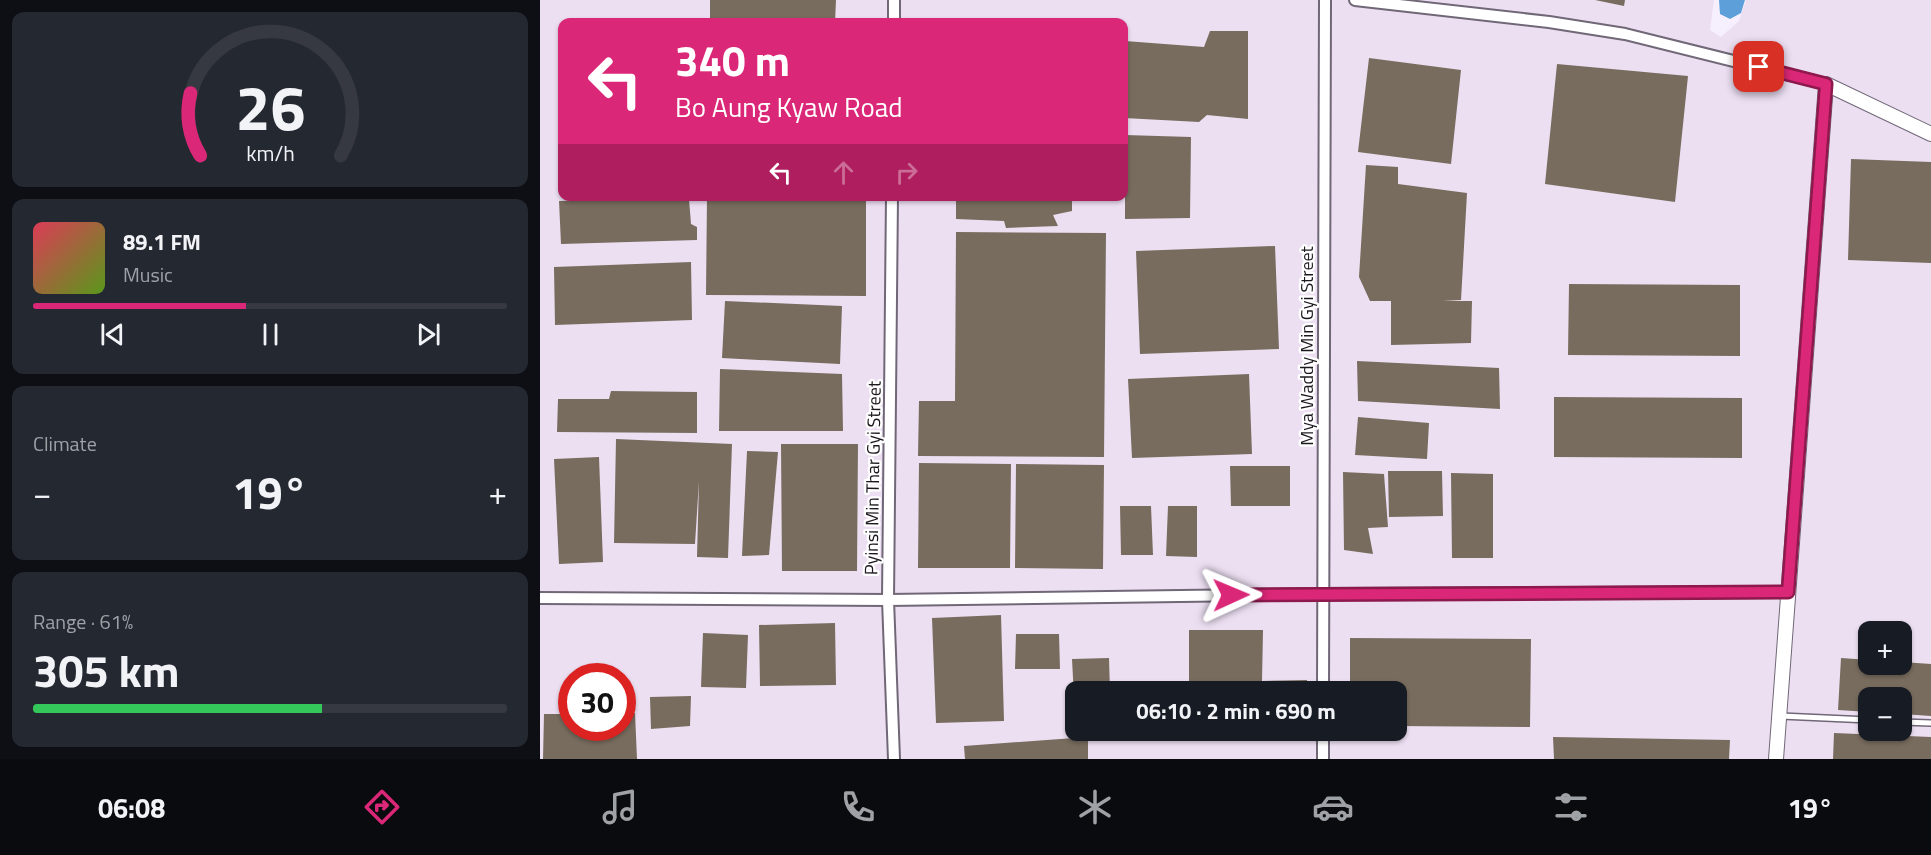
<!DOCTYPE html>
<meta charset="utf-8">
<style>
body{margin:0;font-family:"Titillium Web",sans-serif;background:#242831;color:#f1f3f6;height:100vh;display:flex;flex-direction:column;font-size:22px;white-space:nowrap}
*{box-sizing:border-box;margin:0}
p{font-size:20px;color:#9ea1a6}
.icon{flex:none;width:33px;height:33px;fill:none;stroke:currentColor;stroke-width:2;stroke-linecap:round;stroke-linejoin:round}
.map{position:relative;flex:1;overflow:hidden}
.drawer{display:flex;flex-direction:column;gap:12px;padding:12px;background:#0d0f14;width:540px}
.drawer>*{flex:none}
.guide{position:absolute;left:18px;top:18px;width:570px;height:183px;border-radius:12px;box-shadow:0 2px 4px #0004;background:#db2777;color:#fff;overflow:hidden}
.fabs{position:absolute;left:1318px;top:621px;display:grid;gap:12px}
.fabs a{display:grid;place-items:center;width:54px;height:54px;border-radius:12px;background:#171b24;box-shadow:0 2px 4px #0004;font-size:30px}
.speed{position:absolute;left:18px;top:663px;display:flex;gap:12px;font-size:30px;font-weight:700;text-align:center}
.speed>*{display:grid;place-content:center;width:78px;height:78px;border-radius:50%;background:#171b24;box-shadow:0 2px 4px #0004;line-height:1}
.speed .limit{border:9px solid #d22;background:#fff;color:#111}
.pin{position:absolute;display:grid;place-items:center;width:51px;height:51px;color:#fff;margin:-26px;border-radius:12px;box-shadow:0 3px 9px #0006}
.me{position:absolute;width:66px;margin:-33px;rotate:89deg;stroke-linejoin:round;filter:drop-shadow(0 0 4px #0008)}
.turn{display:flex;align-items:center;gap:21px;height:126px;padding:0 18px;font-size:27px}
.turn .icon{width:78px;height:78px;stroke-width:2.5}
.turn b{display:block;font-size:42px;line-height:51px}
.lanes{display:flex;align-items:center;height:57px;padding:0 18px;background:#0003;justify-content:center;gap:30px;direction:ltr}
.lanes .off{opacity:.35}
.big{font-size:45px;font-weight:700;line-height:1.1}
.drawer .widget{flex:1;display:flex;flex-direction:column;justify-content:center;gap:9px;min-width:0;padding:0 21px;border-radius:12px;background:#242831}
.drawer .dial{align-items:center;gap:0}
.dial svg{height:156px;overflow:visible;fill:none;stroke:#363941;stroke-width:7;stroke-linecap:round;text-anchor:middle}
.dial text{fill:#f1f3f6;stroke:none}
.song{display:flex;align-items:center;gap:18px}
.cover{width:72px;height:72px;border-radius:9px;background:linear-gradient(135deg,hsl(350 70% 55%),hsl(90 70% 35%))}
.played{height:6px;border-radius:3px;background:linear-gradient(90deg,#db2777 45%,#363941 45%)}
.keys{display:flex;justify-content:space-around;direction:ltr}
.heat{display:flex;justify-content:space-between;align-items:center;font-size:33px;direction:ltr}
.charge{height:9px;border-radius:4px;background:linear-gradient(90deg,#34c759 61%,#363941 0)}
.trip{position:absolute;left:525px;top:681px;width:342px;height:60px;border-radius:12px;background:#171b24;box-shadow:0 2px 4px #0004;font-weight:700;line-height:60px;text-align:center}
.menu{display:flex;height:96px;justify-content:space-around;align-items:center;background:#090b0e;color:#9ea1a6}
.menu .icon{width:42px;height:42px}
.menu .on{color:#db2777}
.menu b{font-size:27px;color:#f1f3f6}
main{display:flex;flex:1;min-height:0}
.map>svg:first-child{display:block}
.industrial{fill:#ecdff2;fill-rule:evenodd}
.water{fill:#5da0d9}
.building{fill:#786c5e}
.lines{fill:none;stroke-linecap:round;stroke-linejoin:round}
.service-casing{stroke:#706777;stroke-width:8}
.minor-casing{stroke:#706777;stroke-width:14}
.tertiary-casing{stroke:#706777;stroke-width:16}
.service{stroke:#fff;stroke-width:5}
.minor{stroke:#fff;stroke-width:10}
.tertiary{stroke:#fff;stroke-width:14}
.route-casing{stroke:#8e194d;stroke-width:15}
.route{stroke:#db2777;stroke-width:10}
.labels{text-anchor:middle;stroke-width:4.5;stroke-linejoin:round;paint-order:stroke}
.street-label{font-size:18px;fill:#1c181e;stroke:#fff}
</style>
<main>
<section class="drawer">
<div class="widget dial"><svg viewBox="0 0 100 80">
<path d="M14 69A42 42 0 1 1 86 69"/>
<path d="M14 69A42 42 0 0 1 9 37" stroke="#db2777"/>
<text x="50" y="56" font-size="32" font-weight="700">26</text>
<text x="50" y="72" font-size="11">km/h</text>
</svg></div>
<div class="widget">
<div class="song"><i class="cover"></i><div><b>89.1 FM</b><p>Music</p></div></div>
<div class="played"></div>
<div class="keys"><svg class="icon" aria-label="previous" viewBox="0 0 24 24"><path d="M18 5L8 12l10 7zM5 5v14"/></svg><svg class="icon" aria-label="pause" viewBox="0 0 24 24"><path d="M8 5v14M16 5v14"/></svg><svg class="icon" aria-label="next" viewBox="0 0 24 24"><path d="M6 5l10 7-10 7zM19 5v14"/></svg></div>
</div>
<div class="widget"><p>Climate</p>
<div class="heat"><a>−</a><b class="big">19°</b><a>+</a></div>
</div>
<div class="widget"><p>Range · 61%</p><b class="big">305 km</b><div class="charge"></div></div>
</section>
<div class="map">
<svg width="1391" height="759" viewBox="0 0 1391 759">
<rect width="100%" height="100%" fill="#f6effd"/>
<path class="industrial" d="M0,0H1174L1170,30L1181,37L1199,21L1206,0H1391V759H0ZM22,22H584V196H22ZM1329,632H1362V664H1329ZM32,676H82V728H32ZM536,692H856V730H536ZM1329,698H1362V730H1329Z"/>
<path class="water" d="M1179,0H1205L1201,13L1190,19L1180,14Z"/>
<path class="building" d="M170,0H296L295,22H170Z
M1055,0H1085L1084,6Z
M670,31H708V119L667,115L659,122L584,118L585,41L664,47Z
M829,58L921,70L911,164L818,152Z
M1017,64L1148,76L1135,202L1005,184Z
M585,135L651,137L650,218L585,219Z
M1311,159L1391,162V263L1308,260Z
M826,165L858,167V184L927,193L921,300L903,301H932L931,343L851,345V301H830L819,277Z
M167,196H326V296L166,295Z
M416,196H532V211L513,215L518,226L466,228L464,221L416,219Z
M149,199L151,224L157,227V240L21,244L19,201Z
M416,232L566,233L564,457L378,456L379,401H415Z
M735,246L739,349L600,354L596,251Z
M151,262L152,320L15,325L14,267Z
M1029,284L1200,285V356L1028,355Z
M185,301L302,306L300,364L182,358Z
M817,361L959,368L960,409L818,401Z
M180,369L302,374L303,431H179Z
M709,374L712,454L592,458L588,379Z
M71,391L157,392V433L17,432L18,399H69Z
M1014,397L1202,398V458L1014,457Z
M818,417L889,423L887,459L815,455Z
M76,439L192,444L188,558L157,557L159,481L155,544L74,543Z
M241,444H318L317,571H242Z
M207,451L238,452L229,555L202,556Z
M59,457L63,562L19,564L14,459Z
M379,463L471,464L470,568H378Z
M476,464L564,465L563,569L475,568Z
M690,466H750V506H691Z
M848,471H902L903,516L849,517Z
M803,472L844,474L848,527L828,528L833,554L804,550Z
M911,473L953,474V558H912Z
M580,506H611L613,555H581Z
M628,506H657V557L626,556Z
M461,615L464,721L396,723L392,618Z
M295,623L296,685L220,686L219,625Z
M649,630H723L722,681L767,680V692H649Z
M163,633L208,635L206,688L161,687Z
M476,634H519L520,669H475Z
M810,638L991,639L990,727L856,726V692H810Z
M569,658L570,692H536V697H534L532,659Z
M1301,658L1329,660V664H1362V662L1391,664V716L1362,714V698H1329V712L1298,710Z
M151,696L150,726L111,729L110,697Z
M95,713L97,759H3L4,714H32V728H82V714Z
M1294,733L1391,737V759H1293Z
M548,737V759H425L424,746Z
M1013,737L1190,740L1189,759H1014Z"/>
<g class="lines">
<defs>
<path id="service" d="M1241,716L1329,720
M1362,722L1391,723"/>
<path id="minor" d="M815,0L1009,22L1085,34L1286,84
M354,22V0
M352,196L348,600L354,759
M0,598L348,600L782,594L1248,592
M783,692L785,0
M783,730V759"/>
<path id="tertiary" d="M1236,759L1286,84L1391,134"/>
</defs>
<use href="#service" class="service-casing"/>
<use href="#minor" class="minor-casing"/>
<use href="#tertiary" class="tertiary-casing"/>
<use href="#service" class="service"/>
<use href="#minor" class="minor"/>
<use href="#tertiary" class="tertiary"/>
</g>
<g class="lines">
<defs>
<path id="route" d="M691,595L1248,592L1286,84L1219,67"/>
</defs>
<use href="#route" class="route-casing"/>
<use href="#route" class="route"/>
</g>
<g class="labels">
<g class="street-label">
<text transform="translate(767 346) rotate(-90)" y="6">Mya Waddy Min Gyi Street</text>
<text transform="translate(333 478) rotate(-89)" y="6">Pyinsi Min Thar Gyi Street</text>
</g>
</g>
</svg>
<div class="fabs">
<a>+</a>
<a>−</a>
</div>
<div class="speed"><div class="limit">30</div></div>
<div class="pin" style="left:1219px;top:67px;background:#d93025"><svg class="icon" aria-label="arrive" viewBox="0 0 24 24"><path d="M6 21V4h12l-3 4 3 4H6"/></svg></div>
<svg class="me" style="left:691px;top:595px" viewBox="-20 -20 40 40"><path d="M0-17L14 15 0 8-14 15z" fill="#db2777" stroke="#fff" stroke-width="4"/></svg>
<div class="trip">06:10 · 2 min · 690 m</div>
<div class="guide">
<div class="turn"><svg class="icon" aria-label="left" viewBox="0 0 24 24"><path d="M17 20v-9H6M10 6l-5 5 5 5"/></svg><div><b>340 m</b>Bo Aung Kyaw Road</div></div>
<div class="lanes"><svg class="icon" aria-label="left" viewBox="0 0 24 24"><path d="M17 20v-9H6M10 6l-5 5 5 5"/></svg><svg class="icon off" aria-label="ahead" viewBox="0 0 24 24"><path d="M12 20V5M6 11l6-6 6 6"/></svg><svg class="icon off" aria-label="right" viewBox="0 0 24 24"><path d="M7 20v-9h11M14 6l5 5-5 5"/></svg></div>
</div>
</div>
</main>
<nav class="menu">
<b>06:08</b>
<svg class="icon on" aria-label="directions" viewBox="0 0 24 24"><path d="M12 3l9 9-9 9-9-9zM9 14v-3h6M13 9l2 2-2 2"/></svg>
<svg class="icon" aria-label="music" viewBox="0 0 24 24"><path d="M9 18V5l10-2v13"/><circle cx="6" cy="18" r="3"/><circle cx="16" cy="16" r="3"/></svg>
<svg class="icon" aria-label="phone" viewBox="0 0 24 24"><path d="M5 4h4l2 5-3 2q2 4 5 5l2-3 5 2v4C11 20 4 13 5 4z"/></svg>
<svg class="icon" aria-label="climate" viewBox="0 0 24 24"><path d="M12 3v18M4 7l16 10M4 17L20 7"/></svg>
<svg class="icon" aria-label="car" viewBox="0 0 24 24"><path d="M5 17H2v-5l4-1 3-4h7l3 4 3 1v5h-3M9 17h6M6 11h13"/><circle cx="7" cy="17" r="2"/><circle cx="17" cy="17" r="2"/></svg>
<svg class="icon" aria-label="filters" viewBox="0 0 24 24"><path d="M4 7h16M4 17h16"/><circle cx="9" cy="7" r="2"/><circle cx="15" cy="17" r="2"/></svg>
<b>19°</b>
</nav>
